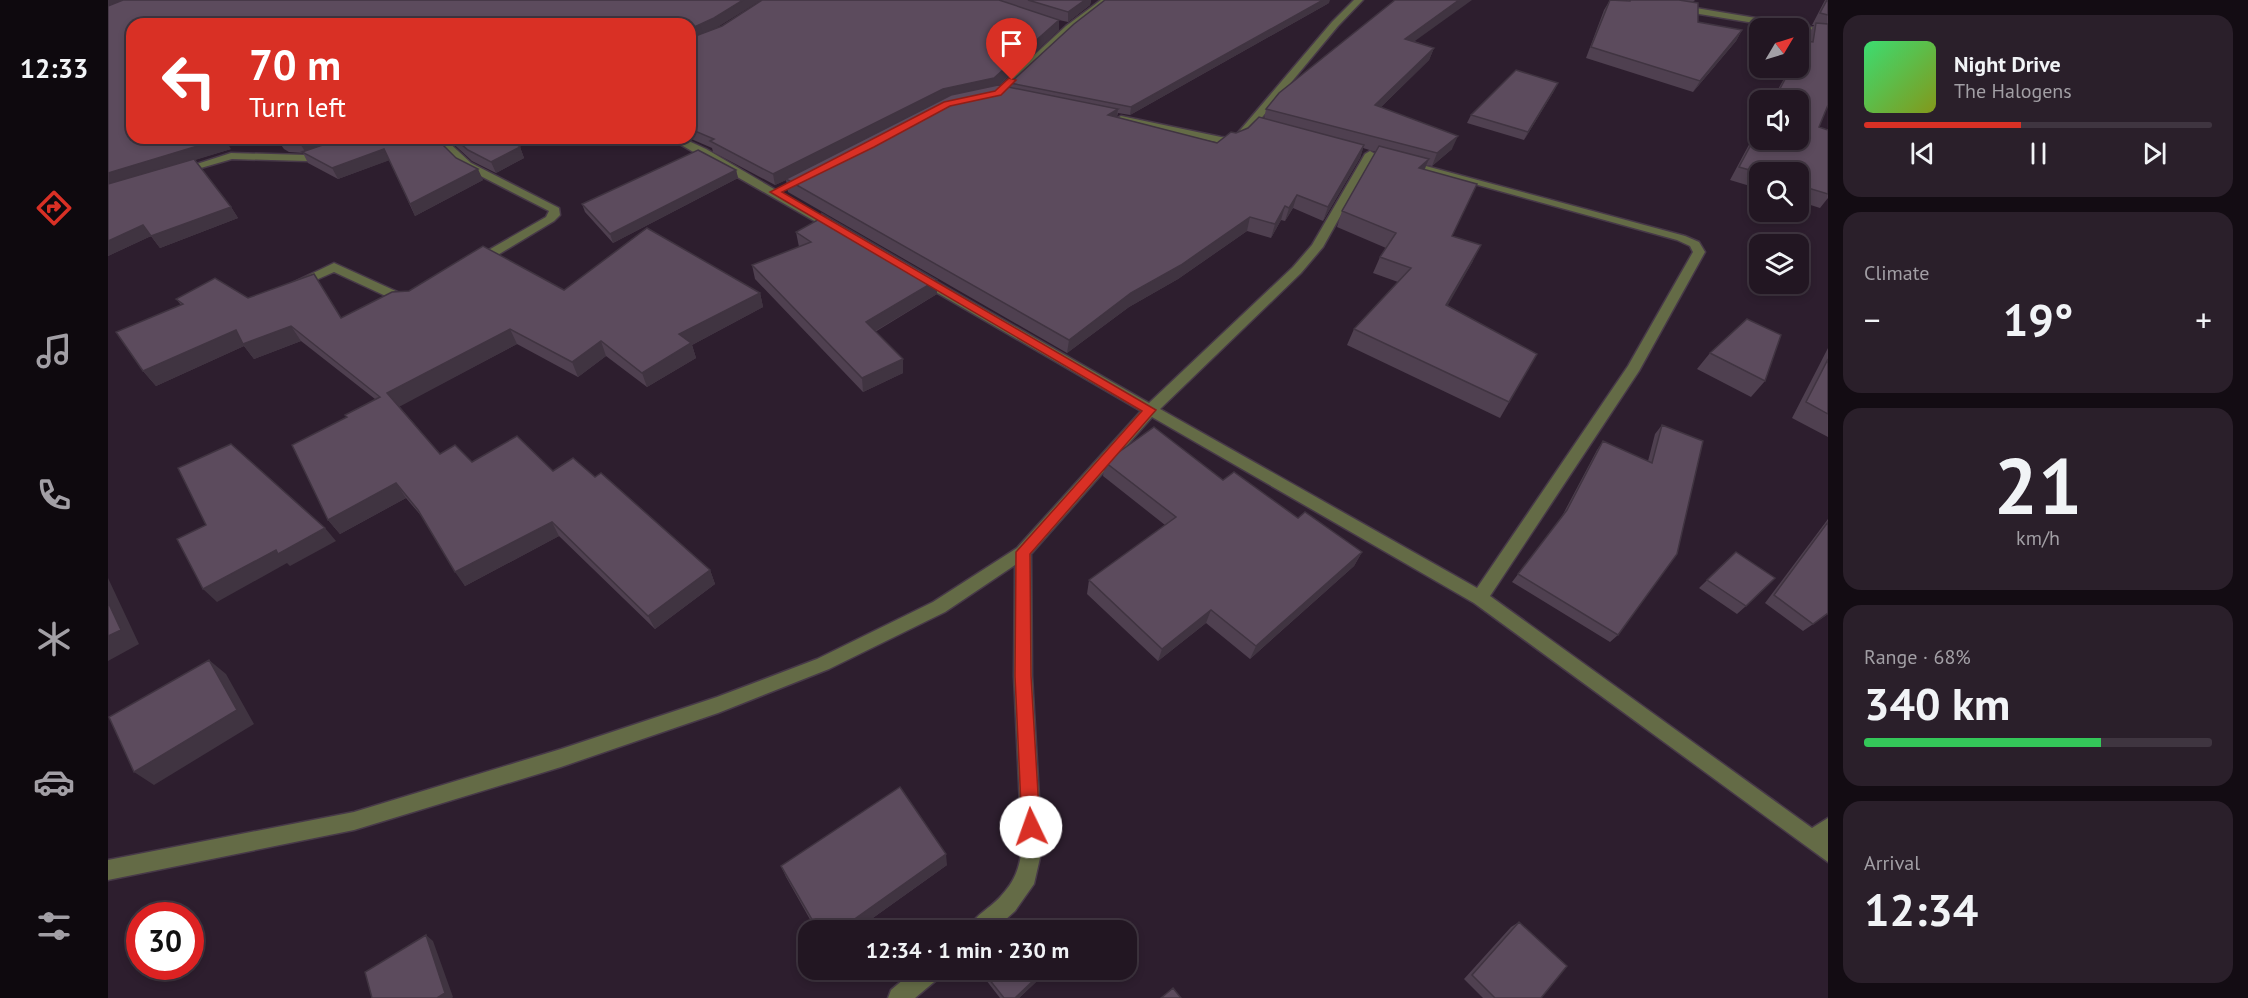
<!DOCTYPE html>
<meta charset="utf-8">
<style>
body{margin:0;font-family:"PT Sans",sans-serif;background:#2a1f2a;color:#f1f3f6;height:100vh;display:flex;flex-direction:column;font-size:22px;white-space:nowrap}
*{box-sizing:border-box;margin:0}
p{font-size:20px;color:#a29fa5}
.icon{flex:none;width:33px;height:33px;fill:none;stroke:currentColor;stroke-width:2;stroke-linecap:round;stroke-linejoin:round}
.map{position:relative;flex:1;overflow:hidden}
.drawer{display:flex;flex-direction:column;gap:15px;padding:15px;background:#130c13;width:420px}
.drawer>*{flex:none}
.top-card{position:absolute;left:18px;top:18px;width:570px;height:126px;border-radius:18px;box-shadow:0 3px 9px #0003,0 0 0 2px #3f3540;background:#d93025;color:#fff;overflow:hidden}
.needle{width:39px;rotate:52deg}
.buttons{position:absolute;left:1641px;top:18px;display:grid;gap:12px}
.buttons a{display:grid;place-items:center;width:60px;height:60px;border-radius:12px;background:#221622;box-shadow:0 3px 9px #0003,0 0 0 2px #3f3540;font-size:30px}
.speed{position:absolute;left:18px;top:902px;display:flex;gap:12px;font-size:30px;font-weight:700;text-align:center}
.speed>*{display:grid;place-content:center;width:78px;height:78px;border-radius:50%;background:#221622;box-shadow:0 3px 9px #0003,0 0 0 2px #3f3540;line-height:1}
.speed .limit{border:9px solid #d22;background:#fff;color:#111}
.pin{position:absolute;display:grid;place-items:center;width:51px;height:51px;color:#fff;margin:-62px -26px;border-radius:50% 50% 50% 0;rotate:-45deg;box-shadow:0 0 6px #0007}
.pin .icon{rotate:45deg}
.me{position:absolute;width:66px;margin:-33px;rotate:357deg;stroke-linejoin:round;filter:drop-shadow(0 0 4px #0008)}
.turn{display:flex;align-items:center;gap:21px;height:126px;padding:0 24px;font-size:27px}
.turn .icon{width:78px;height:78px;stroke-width:2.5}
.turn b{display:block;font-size:42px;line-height:51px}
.big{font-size:45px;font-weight:700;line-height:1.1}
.drawer .card{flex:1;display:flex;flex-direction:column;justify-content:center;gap:9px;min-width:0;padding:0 21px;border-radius:18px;background:#2a1f2a}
.drawer .dial{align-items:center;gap:0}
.dial b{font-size:78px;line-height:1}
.song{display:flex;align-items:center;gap:18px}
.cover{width:72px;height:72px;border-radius:9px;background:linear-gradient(135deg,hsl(140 70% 55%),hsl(70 70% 35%))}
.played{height:6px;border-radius:3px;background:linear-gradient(90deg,#d93025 45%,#3f3540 45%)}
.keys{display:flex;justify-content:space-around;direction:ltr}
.heat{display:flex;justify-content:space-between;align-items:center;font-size:33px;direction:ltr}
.charge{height:9px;border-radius:4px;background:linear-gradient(90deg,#34c759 68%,#3f3540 0)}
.trip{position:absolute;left:690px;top:920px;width:339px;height:60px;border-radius:18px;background:#221622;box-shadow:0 3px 9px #0003,0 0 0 2px #3f3540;font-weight:700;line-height:60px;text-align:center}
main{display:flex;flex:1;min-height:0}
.menu{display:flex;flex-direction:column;width:108px;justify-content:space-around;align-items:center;background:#0e090e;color:#a29fa5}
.menu .icon{width:42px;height:42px}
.menu .active{color:#d93025}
.menu b{font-size:27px;color:#f1f3f6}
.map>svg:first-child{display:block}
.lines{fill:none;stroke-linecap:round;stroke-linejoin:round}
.street-casing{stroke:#473948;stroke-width:3}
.street{fill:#646b46;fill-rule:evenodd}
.wall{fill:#4f4050}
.shaded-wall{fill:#403441}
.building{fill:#5c4b5d;stroke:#403441;stroke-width:1.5}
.route{fill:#d93025;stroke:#8d1f18;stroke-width:1.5}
</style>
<main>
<nav class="menu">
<b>12:33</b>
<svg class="icon active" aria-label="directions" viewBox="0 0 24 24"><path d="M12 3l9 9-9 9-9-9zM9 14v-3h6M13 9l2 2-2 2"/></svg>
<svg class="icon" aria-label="music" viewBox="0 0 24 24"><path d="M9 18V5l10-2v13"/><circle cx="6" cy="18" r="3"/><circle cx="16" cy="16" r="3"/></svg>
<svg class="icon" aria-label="phone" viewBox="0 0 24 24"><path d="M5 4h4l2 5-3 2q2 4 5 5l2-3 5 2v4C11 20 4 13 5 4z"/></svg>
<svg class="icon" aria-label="climate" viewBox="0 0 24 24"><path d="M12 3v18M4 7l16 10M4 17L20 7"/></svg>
<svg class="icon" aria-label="car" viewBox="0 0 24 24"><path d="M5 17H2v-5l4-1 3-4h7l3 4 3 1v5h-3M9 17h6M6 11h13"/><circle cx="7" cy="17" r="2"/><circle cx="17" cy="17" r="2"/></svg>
<svg class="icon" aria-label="filters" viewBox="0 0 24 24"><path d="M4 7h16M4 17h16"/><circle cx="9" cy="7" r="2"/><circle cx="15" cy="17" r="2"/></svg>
</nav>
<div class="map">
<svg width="1720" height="998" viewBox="0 0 1720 998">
<rect width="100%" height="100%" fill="#2d1e2e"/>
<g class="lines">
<defs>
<path id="street" d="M993,0H1002L964,30L893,95L877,98V94L887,91L958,26Z
M1246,0H1255L1230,26L1136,139L1124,144L1113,143L1013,122L1008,119L1013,116L1113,137L1122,138L1128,135L1224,22Z
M1570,5L1720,30V36L1690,31V28H1677L1567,10L1566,8Z
M325,138H336L363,163L451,208L452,215L446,221L373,265H365V259L438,217L441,211L355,167Z
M561,138H574L598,149L734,229L728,232L724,231Z
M216,150L220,151V155L199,161L124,159L72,174L67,171L123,153L198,155Z
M1262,151L1267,154L1215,247L1193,273L1052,409L1369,588L1520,366L1585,252L1582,246L1569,240L1294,164L1295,162H1303L1577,236L1591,242L1597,252L1531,371L1382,596L1704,828L1720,818V862L1366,603L1044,417L923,554L924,676L934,849L926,884L907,911L886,930H860C866,915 883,908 893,896C907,881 911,869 914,849L906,676L907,565L837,612L721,669L610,713L453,767L246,830L0,880V860L246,812L453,749L609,697L709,659L825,602L909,548L1033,411L807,280V274H815L1041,403L1185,267L1204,245L1257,154Z
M226,263L303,298L305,301L299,305L295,304L226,272L192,287L188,288L182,284Z
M808,969H835L832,977L807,998H780L783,990Z"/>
</defs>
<use href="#street" class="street-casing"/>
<use href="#street" class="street"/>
</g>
<path class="wall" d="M0,0H653L606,29L614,26L654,0H983L982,5L960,22L951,20V30L890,86L902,88V83L1221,3L1022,115L1010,113L1009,117L1109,143L1128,133L1140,128L1156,119L1158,109L1306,41L1326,48L1321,60L1273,107L1344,149L1324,166L1318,165L1317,169L1345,236L1365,261L1339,305L1429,354L1392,418L1239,345L1246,329L1290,282L1265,273L1272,257L1278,248L1229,227L1234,211L1268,152L1255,148L1252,158L1215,221L1185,208L1177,221L1173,220L1163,238L1139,231L1070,279L1021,307L959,353L680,192L678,180L667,185L605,152L604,148L581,138H582V24H24V138L123,149L86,160L123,207L130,218L52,248L43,236L0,256Z
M1502,0L1518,1L1519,0H1587L1585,2L1590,22L1634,30L1628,41L1585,92L1478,58L1496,10Z
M1717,0H1720V105L1711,127L1720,130V198L1712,208L1690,201V172H1652V189L1622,180L1652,124V140L1690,100H1664L1682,68H1690V51L1697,41H1699L1700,35L1706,25H1704Z
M1446,91L1416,140L1359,123L1363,115Z
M168,138H328L348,158L375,180L307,216L281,160L230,179L200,163L195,153L181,152L176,149Z
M339,138H413L405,142L412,147L416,158L388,173L364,161Z
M628,170L630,178L505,243L477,212L474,204Z
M713,213L829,294L767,332L795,373L755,392L647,279L644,265L691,247L688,232L714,218Z
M456,290L652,293L655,307L584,345L588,358L539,387L498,356L470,377L409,344L291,406L332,454L364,462L487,477L602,570L607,584L547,629L451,536L357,586L315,518L298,498L232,534L220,520L239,418L267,399L193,341L146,359L136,346L48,386L35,371L73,305L68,299L140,298L233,318Z
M1720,348V437L1684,418Z
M1602,353L1657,381L1643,397L1589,369Z
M1554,425L1510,635L1502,642L1404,582L1453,518L1489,450L1495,441L1540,461L1547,434Z
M997,462L1115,480L1254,552L1246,566L1142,659L1098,623L1050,661L979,594L981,580L1057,525L995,476Z
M1720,519V614L1695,631L1657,603Z
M1628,552L1638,606L1629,614L1591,588Z
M839,865L748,930H708L678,877L673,866Z
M1411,922L1433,998H1375L1356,979L1403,927Z
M871,969H923L929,977L928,982L911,998H892L871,971Z"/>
<path class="shaded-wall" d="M0,0H26L0,8Z
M635,0H653L608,28L582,41V29Z
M977,0H983L982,5L960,22V12Z
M1215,0H1222L1221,3L1022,115L1023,107Z
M1351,0H1364L1293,51L1297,39Z
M951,20V30L886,89L678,179V180L667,185L665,174Z
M1634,30L1628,41L1585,92L1592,81Z
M1326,48L1321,60L1262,118L1267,105Z
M1450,83L1446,91L1416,140L1420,132Z
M1010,109L1008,123L1000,115Z
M1350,136L1344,149L1324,166L1329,153Z
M116,138L123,149L0,187V173Z
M203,138H243L198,153L191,142Z
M396,138H413L399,145Z
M1256,145L1252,158L1215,221L1220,207Z
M412,147L416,158L388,173L383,162Z
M276,149L282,160L230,179L224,168Z
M1321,159L1314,175L1311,168Z
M370,169L375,180L307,216L302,204Z
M628,170L630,178L505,243L502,234Z
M1189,195L1185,208L1177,221L1181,208Z
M1177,206L1173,220L1163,238L1167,224Z
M123,207L130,218L52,248L43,236L0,256V241L35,225Z
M1142,217L1139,231L1070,279L1021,307L959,353L961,340L1023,293Z
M1373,245L1365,261L1331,321L1338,305Z
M829,280V294L759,336L758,322Z
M652,293L655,307L584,345L588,358L539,387L534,373L571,334Z
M183,326L193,341L146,359L136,346L48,386L35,371L128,330Z
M402,329L409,344L289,408L279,393Z
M493,341L498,356L470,377L464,362Z
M795,359V373L755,392L754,378Z
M288,483L298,498L232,534L220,520Z
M444,522L451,536L357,586L347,572Z
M217,528L228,541L182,566L179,563L109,602L95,589L168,550Z
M1254,552L1246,566L1142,659L1148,646Z
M602,570L607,584L547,629L540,616Z
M0,578L31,644L0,661Z
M1103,610L1098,623L1050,661L1054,649Z
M101,660L118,674L146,724L46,785L26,772Z
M838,854L839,865L748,930H731Z
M318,935L325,941L345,997L344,998H329Z
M929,977L928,982L911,998H907Z"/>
<path class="building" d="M15,0H635L606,18L582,29V24H24V138H116L0,173V6Z
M654,0H891L951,20L886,78L835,89L665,174L602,141L606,139L582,129V38L614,26Z
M920,0H977L960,12Z
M997,0H1215L1023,107L902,83L966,24Z
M1287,0H1351L1297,39L1326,48L1267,105L1350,136L1329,153L1158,109L1171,93Z
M1502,0L1522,1V0H1571L1590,3V22L1634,30L1592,81L1483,47Z
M1719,0H1720V15L1712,13Z
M1708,23L1720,24V105L1711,127L1720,130V194L1690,185V172H1652V173L1631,167L1652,128V140H1690V100H1666L1683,68H1690V54L1697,41L1705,42Z
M1408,70L1450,83L1420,132L1363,115Z
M890,85L1010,109L1000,115L1109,143L1123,132L1128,133L1140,128L1151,117L1256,145L1220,207L1189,195L1181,208L1177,206L1167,224L1142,217L1073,265L1023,293L961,340L678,179L843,95Z
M169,138H203L191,142L175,141Z
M235,138H328L348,158L370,169L302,204L276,149L224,168L194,152Z
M346,138H400L412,147L383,162L360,150Z
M1271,146L1321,159L1311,168L1369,184L1344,236L1373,245L1338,305L1429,354L1401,402L1246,329L1303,268L1272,257L1288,233L1234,211Z
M590,150L628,170L502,234L474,204Z
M86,159L123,207L43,236L35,225L0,241V184Z
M713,213L829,280L758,322L795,359L754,378L644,265L703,242L688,232L717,216Z
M539,228L652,293L571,334L583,343L534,373L493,341L464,362L402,329L279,393L332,454L347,445L364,462L409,436L445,471L465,458L487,477L493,473L602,570L540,616L444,522L347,572L310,510L288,483L220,520L184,445L239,417L237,415L272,397L183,326L135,344L128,330L35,371L8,332L75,304L68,299L107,278L140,298L206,274L233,318L284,292L301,291L375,246L456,290Z
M1639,319L1673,335L1657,381L1602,353Z
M1720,359V414L1698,402Z
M1554,425L1595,441L1569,554L1510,635L1410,574L1459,510L1495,441L1544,463Z
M1046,427L1115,480L1126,472L1190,518L1197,512L1254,552L1148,646L1103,610L1054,649L981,580L1068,517L997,462Z
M123,444L217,528L170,554L168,550L95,589L69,539L98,525L70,468Z
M1720,522V613L1705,624L1666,595Z
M1628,552L1667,578L1638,606L1599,580Z
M0,602L13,630L0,636Z
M101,660L129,710L26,772L1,717Z
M792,787L838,854L731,930H710L673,866Z
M1411,922L1459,966L1433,998H1387L1364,975Z
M318,935L337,993L329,998H264L257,972Z
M873,969H923L929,977L907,998H896Z
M1065,988L1073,998H1053Z"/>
<path class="route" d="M901,78L908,80L893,95L842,106L766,147L674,192L1048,410L922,554L923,676L932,827L929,833L923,836L917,833L914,827L907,676L908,552L1034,411L662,192L836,102L887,91Z"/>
</svg>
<div class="buttons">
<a><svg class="needle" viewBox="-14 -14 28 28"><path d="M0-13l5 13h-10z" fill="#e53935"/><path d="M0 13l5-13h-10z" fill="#a29fa5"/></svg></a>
<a><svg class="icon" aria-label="sound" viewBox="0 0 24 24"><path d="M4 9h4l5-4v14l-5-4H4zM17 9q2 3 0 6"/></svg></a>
<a><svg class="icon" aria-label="search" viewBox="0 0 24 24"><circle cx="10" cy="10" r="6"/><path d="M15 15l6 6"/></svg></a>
<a><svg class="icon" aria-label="layers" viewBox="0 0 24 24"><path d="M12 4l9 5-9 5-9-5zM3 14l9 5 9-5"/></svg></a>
</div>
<div class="speed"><div class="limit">30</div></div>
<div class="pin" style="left:904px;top:80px;background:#d93025"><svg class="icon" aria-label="arrive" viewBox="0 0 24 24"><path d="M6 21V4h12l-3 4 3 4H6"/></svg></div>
<svg class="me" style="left:923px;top:827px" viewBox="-20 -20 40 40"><circle r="19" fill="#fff"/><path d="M0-13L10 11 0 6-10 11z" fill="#d93025"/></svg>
<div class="trip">12:34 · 1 min · 230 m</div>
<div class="top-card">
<div class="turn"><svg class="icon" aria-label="left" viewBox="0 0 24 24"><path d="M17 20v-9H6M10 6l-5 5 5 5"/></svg><div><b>70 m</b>Turn left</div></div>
</div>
</div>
<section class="drawer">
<div class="card">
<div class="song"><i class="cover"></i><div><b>Night Drive</b><p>The Halogens</p></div></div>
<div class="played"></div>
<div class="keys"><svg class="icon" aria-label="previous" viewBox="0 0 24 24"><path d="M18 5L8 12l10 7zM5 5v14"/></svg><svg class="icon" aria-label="pause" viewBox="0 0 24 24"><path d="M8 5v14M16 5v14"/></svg><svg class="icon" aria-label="next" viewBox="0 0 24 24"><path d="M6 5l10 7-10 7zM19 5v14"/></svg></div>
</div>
<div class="card"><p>Climate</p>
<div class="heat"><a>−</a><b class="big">19°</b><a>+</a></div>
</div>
<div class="card dial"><b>21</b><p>km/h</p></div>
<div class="card"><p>Range · 68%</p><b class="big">340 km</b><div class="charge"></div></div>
<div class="card"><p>Arrival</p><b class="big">12:34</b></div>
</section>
</main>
